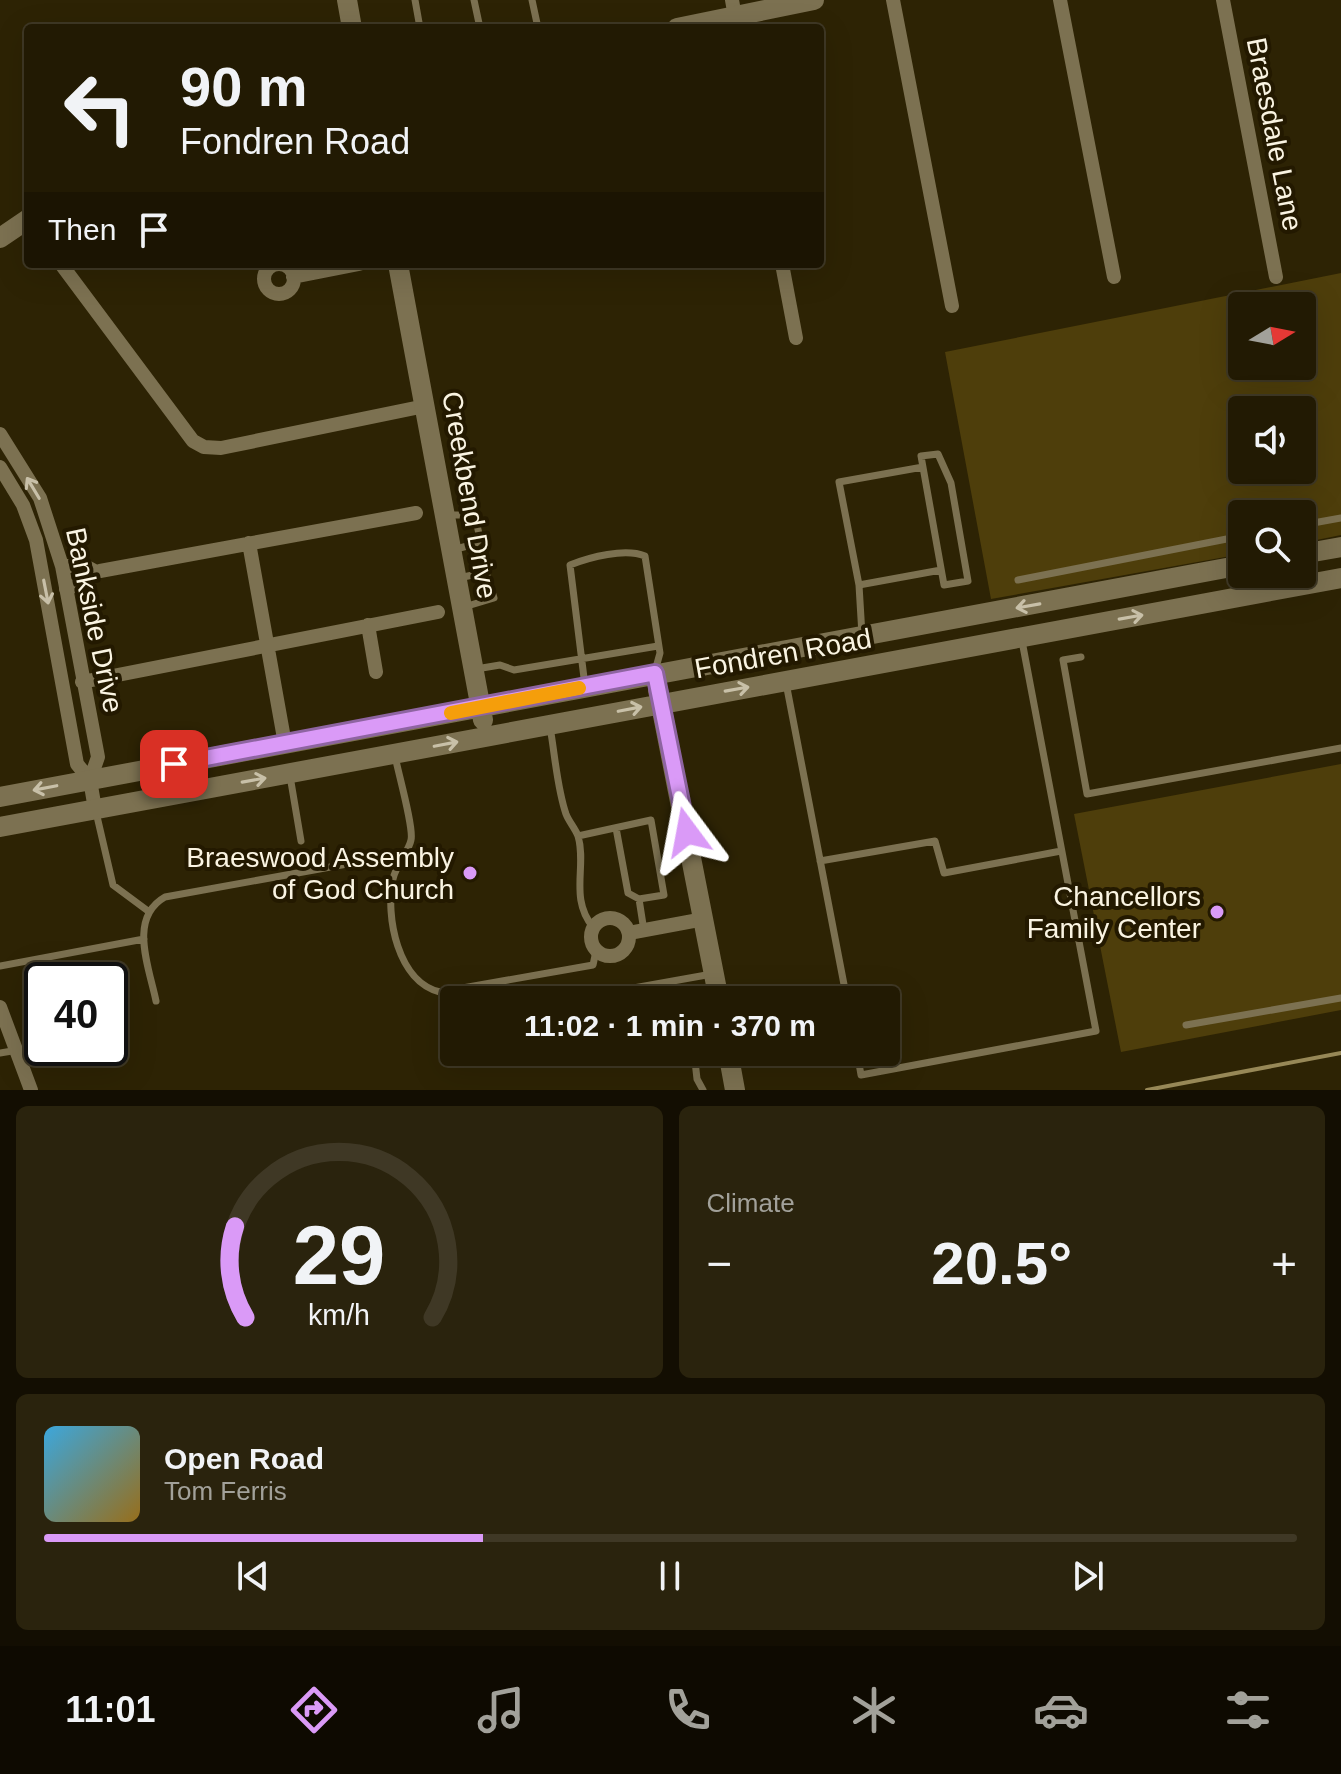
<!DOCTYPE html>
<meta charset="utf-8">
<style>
body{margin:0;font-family:Arial,sans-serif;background:#2a230d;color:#f1f3f6;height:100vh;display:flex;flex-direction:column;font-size:30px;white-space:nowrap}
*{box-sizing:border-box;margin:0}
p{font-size:26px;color:#a2a19a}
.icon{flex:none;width:44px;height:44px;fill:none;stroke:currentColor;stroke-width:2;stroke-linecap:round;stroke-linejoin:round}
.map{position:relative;height:1090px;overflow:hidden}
.details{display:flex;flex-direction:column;gap:16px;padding:16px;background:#130e02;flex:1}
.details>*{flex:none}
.hud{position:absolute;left:24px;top:24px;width:800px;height:244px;border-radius:8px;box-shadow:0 8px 32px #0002,0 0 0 2px #3f3825;background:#221a03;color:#f1f3f6;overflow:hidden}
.needle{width:52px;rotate:80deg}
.tools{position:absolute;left:1228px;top:292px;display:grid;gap:16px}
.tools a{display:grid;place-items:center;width:88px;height:88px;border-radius:8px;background:#221a03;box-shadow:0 8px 32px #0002,0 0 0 2px #3f3825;font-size:40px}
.speed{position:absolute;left:24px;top:962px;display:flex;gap:16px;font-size:40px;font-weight:700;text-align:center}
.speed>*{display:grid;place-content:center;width:104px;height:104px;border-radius:50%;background:#221a03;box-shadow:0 8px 32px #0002,0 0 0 2px #3f3825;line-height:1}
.speed .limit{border:4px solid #111;border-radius:12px;background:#fff;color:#111}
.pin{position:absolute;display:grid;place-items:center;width:68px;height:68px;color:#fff;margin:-34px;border-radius:16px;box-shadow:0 4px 12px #0006}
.me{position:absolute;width:88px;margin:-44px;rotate:347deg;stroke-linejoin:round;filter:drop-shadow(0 0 6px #0008)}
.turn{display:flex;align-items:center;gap:28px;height:168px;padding:0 24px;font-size:36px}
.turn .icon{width:104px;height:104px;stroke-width:2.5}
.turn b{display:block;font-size:56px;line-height:68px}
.then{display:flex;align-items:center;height:76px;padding:0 24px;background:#0003;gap:16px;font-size:30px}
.big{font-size:60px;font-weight:800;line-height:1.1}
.details .tile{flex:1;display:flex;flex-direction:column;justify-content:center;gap:12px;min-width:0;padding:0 28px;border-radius:12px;background:#2a230d}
.details .dial{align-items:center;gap:0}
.dial svg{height:208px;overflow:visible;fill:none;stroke:#3f3825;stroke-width:7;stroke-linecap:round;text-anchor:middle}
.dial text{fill:#f1f3f6;stroke:none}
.song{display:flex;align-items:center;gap:24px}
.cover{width:96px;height:96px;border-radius:12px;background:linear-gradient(135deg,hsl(200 70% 55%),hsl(40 70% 35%))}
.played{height:8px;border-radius:4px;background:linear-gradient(90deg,#da9af7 35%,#3f3825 35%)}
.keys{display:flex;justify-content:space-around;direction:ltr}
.heat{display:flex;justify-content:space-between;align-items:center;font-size:44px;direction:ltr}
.details .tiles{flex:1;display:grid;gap:16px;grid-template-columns:1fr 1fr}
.tile:last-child{grid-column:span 2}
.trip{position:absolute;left:440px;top:986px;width:460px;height:80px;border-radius:8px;background:#221a03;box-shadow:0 8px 32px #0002,0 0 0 2px #3f3825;font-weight:800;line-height:80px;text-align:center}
.menu{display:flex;height:128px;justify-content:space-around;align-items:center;background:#0e0a01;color:#a2a19a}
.menu .icon{width:56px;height:56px}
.menu .current{color:#da9af7}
.menu b{font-size:36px;color:#f1f3f6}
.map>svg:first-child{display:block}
.green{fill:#4e3e0b;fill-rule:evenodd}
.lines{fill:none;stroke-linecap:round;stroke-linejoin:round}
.stream{stroke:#978857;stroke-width:4}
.lane{stroke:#7c7151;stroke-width:7}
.street{stroke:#7c7151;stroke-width:14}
.secondary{stroke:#7c7151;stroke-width:20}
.oneway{stroke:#c8c0a8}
.route-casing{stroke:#8e64a1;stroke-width:20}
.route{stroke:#da9af7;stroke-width:14}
.slow{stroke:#f59e0b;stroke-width:14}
.poi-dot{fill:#da9af7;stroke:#231900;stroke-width:3}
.labels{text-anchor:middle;stroke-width:8;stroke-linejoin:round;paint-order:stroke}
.street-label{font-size:28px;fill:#faf4e2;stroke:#231900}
.poi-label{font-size:28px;fill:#faf4e2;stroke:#231900;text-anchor:end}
</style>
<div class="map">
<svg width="1341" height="1090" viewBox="0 0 1341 1090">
<rect width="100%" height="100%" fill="#2d2304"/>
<path class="green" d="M1341,273V535L1302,543V514H1242V554L991,599L945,352ZM1242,306H1302V366H1242ZM1242,410H1302V470H1242Z
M1341,764V1010L1121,1052L1074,814Z"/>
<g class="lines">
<path class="stream" d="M1147,1090L1341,1053"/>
<path class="lane" d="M415,0L420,28
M474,0L480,28
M532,0L538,28
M938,454L951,483L968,581L944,585L921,456Z
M447,515H475L480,539L475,544L452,550
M1302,525L1341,518
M459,578L486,572L494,598L464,607
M1018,580L1242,536
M859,585L941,570
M862,635L859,585L839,482L923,467
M1081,657L1063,660L1087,794L1341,748
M476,669L500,665L514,670L658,646
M786,683L847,1000
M585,686L570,565C590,557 625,548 645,556L660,653L655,671
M550,727C555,755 557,788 566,814C569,822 575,828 578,836C587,866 569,898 593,927
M395,756C398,772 414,828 411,840C409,851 396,865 393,879C385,917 398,982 440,992L593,965L596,951
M290,776L301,841
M96,812L113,885L148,911
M578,836L651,820L664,895L639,899L628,893L616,828
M820,861L935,841L944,873L1061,851
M639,899L644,931
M0,966L144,939
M628,989L712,974
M156,1001C149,967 128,918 165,897L402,854
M1186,1025L1341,998
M694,1052L697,1079L703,1090
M857,1052L861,1075L1096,1031L1022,641
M0,1053L18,1050"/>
<path class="street" d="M732,0L737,28
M893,0L952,306
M1060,0L1114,277
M1223,0L1276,277
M61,264L193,441L204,447L221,448L425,406
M782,264L796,338
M264 279a15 15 0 1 1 30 0a15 15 0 1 1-30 0Z
M293,277L359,264
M0,434L40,498L62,566L98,757L90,780L95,809
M0,467L23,505L36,540L77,764L90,780
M249,543L285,744
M62,566H85L96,572L88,581L66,589
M100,571L416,513
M368,625L376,672
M82,682L438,612
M591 937a19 19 0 1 1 38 0a19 19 0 1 1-38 0Z
M629,933L704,919
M0,1007L31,1090"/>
<path class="secondary" d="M347,0L352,28
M677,28L814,0
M0,238L28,219
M398,264L483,720
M1302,554L1341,547
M658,690L719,1000
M0,797L1242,565
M0,827L1341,578
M728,1052L735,1090"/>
</g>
<defs><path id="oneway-shaft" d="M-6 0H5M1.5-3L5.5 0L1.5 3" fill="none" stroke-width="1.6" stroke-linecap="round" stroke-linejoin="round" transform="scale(2)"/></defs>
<g class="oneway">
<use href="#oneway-shaft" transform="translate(33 488) rotate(-121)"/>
<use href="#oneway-shaft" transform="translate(46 592) rotate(79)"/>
<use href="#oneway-shaft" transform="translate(1028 606) rotate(170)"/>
<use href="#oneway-shaft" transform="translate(1131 617) rotate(-10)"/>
<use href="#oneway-shaft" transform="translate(737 689) rotate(-10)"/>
<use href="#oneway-shaft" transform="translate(630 709) rotate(-11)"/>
<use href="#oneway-shaft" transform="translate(446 744) rotate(-11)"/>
<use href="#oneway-shaft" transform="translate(254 780) rotate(-10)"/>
<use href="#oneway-shaft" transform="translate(45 788) rotate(169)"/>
</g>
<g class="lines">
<defs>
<path id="route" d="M174,764L655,673L687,832"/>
</defs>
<use href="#route" class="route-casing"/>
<use href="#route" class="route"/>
<path class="slow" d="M451,713L579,688"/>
</g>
<g class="poi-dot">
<circle cx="470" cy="873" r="8"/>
<circle cx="1217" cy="912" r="8"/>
</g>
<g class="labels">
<g class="street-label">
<text transform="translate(1275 134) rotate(79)" y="10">Braesdale Lane</text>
<text transform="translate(470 495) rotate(80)" y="10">Creekbend Drive</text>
<text transform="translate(95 620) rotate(78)" y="10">Bankside Drive</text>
<text transform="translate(783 653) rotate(-10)" y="10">Fondren Road</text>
</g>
<g class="poi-label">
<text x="454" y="867">Braeswood Assembly<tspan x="454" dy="32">of God Church</tspan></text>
<text x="1201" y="906">Chancellors<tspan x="1201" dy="32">Family Center</tspan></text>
</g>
</g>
</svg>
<div class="tools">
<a><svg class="needle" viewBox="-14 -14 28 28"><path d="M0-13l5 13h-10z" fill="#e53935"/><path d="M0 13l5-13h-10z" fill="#a2a19a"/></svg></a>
<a><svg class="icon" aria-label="sound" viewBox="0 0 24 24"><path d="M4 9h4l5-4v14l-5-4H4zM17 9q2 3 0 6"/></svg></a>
<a><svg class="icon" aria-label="search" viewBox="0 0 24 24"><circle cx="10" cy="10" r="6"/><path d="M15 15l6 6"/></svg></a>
</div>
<div class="speed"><div class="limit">40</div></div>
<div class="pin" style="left:174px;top:764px;background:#d93025"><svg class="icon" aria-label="arrive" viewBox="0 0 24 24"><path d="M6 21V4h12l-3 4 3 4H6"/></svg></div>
<svg class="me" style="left:687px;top:832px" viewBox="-20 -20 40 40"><path d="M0-17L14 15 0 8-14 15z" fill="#da9af7" stroke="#fff" stroke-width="4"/></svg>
<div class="trip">11:02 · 1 min · 370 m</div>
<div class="hud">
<div class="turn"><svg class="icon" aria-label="left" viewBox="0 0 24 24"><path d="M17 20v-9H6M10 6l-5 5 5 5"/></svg><div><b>90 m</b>Fondren Road</div></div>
<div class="then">Then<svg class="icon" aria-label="arrive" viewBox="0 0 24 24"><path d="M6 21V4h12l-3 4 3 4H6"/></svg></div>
</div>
</div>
<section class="details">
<div class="tiles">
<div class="tile dial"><svg viewBox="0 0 100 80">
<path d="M14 69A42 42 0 1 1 86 69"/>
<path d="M14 69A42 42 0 0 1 10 34" stroke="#da9af7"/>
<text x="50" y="56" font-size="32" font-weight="700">29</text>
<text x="50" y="72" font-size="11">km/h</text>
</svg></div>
<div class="tile"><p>Climate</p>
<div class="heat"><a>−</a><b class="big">20.5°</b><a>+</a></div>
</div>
<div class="tile">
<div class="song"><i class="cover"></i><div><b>Open Road</b><p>Tom Ferris</p></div></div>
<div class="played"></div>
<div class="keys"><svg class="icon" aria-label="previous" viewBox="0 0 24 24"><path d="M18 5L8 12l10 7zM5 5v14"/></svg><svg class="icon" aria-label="pause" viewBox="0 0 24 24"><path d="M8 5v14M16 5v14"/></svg><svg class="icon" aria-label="next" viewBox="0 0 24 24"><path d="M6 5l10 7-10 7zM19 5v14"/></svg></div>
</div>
</div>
</section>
<nav class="menu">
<b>11:01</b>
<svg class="icon current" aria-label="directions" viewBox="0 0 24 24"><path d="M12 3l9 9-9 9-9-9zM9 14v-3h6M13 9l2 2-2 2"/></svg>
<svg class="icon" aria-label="music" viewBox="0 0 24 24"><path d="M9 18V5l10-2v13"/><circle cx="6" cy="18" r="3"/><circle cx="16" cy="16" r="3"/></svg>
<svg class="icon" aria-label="phone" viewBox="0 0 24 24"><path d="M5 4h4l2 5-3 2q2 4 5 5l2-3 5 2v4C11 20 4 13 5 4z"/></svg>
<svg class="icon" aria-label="climate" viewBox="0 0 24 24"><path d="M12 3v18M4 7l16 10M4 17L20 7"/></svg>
<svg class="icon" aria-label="car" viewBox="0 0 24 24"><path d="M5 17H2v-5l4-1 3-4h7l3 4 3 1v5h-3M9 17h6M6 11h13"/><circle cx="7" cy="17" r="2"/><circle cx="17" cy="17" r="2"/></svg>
<svg class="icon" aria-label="filters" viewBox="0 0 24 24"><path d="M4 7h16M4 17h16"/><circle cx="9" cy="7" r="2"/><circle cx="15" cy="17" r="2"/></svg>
</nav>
